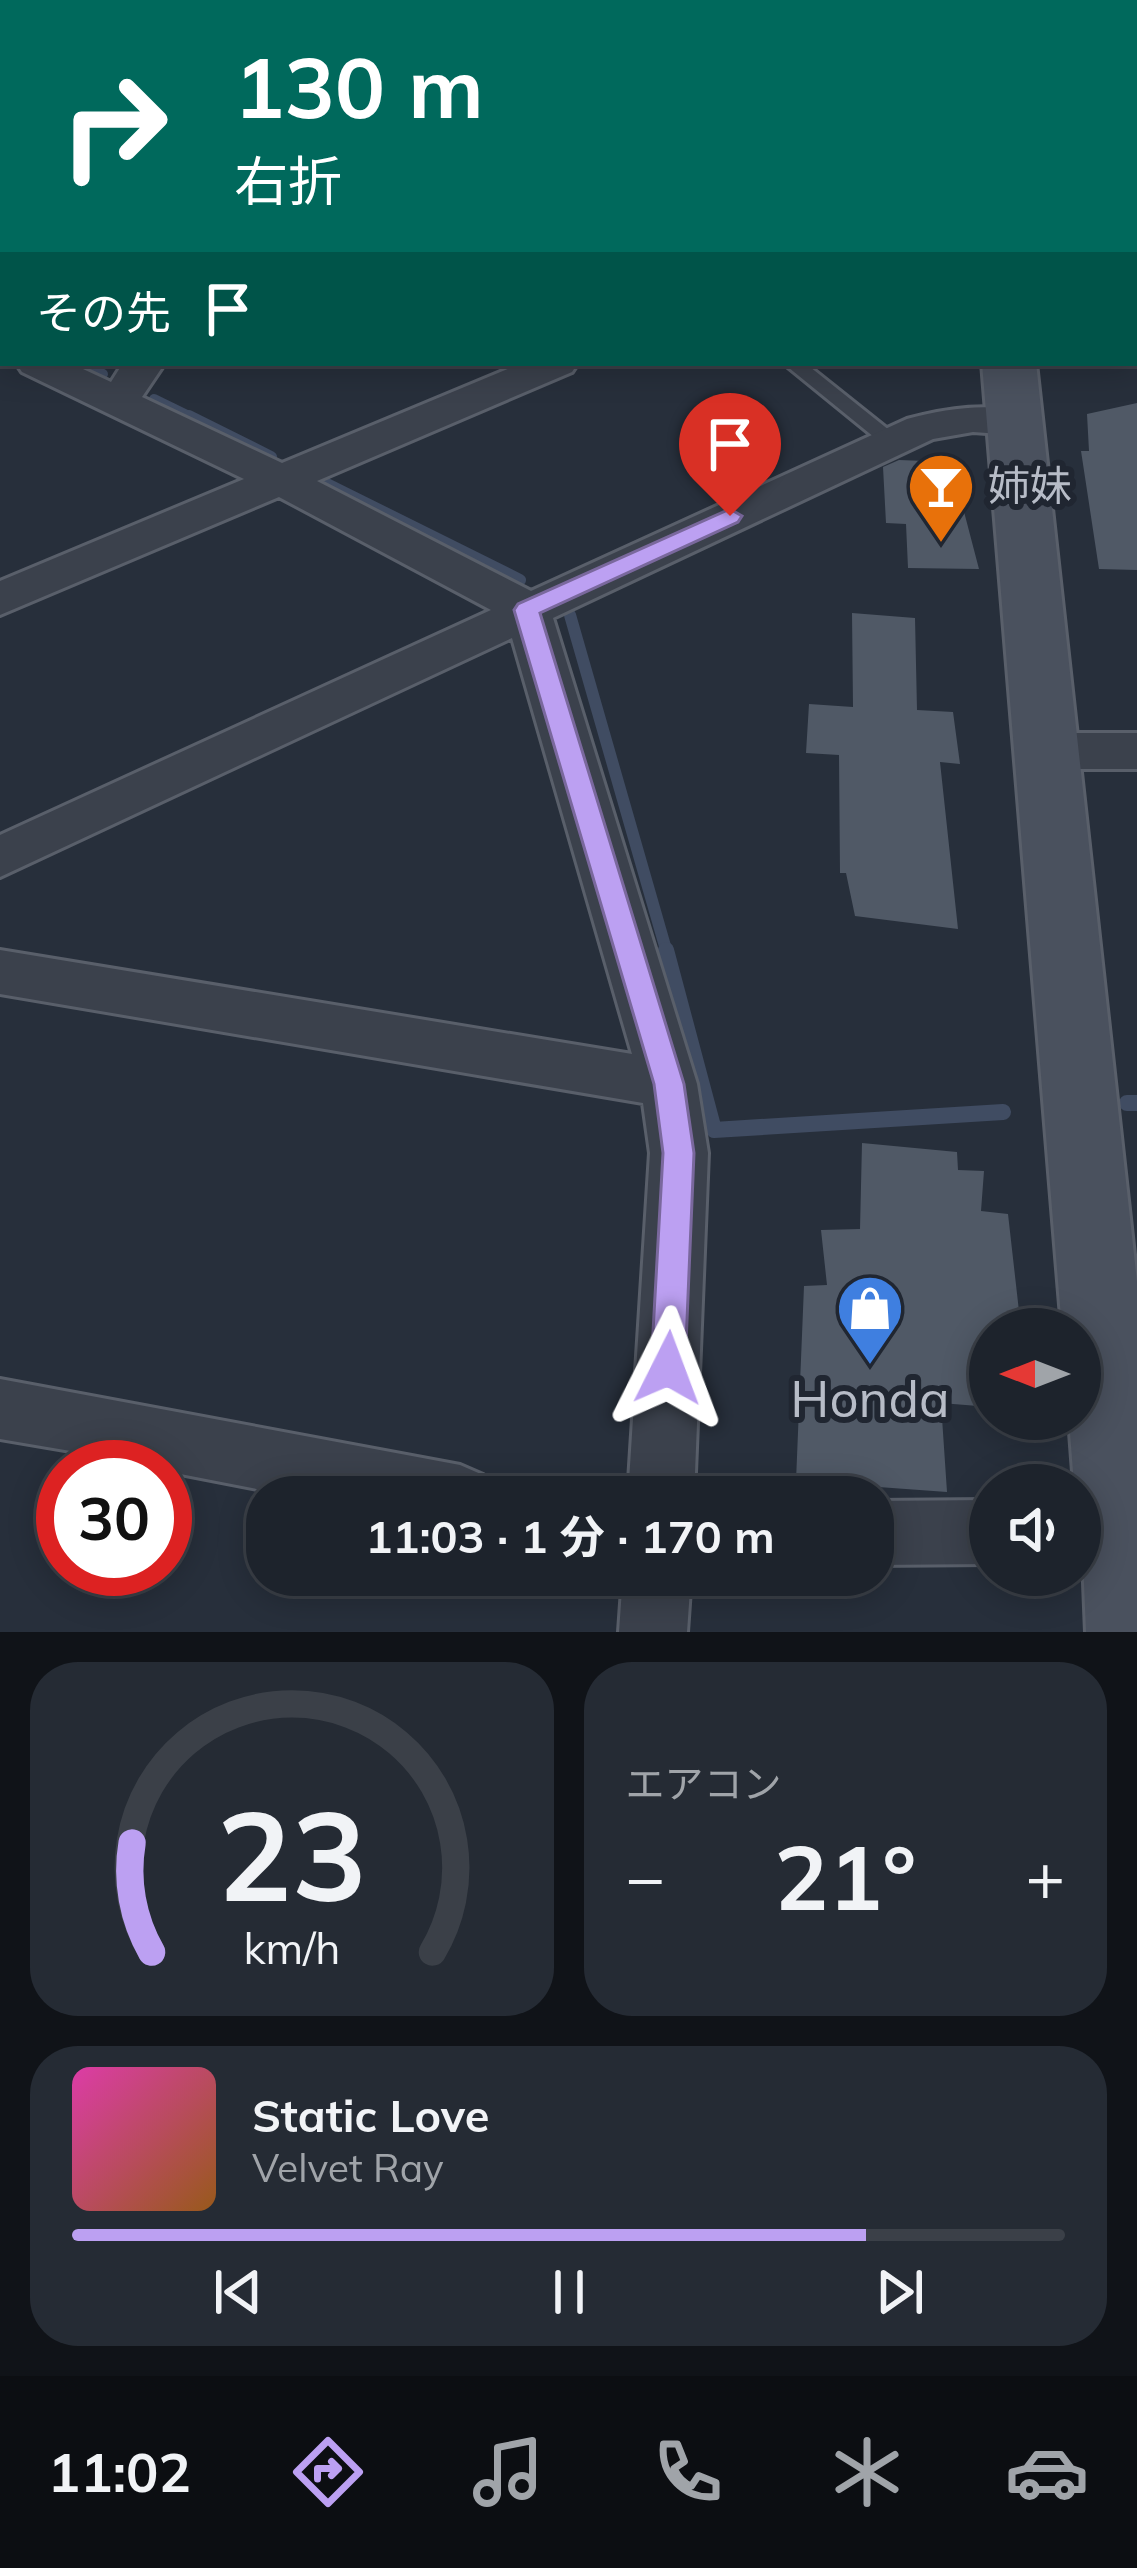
<!DOCTYPE html>
<html lang="ja">
<meta charset="utf-8">
<style>
body{margin:0;font-family:Mulish,"Noto Sans JP",sans-serif;background:#252b34;color:#f1f3f6;height:100vh;display:flex;flex-direction:column;font-size:45px;white-space:nowrap}
*{box-sizing:border-box;margin:0}
p{font-size:39px;color:#a0a4a9}
.icon{flex:none;width:66px;height:66px;fill:none;stroke:currentColor;stroke-width:2;stroke-linecap:round;stroke-linejoin:round}
.map{position:relative;height:1632px;overflow:hidden}
.side{display:flex;flex-direction:column;gap:30px;padding:30px;background:#101318;flex:1}
.side>*{flex:none}
.banner{position:absolute;left:0px;top:0px;width:1137px;height:366px;box-shadow:0 6px 30px #0003,0 0 0 3px #3b4048;background:#00695c;color:#fff;overflow:hidden}
.needle{width:78px;rotate:270deg}
.tools{position:absolute;left:969px;top:1308px;display:grid;gap:24px}
.tools a{display:grid;place-items:center;width:132px;height:132px;border-radius:50%;background:#1d232c;box-shadow:0 6px 30px #0003,0 0 0 3px #3b4048;font-size:60px}
.speed{position:absolute;left:36px;top:1440px;display:flex;gap:24px;font-size:60px;font-weight:700;text-align:center}
.speed>*{display:grid;place-content:center;width:156px;height:156px;border-radius:50%;background:#1d232c;box-shadow:0 6px 30px #0003,0 0 0 3px #3b4048;line-height:1}
.speed .limit{border:18px solid #d22;background:#fff;color:#111}
.pin{position:absolute;display:grid;place-items:center;width:102px;height:102px;color:#fff;margin:-123px -51px;border-radius:50% 50% 50% 0;rotate:-45deg;box-shadow:0 0 12px #0007}
.pin .icon{rotate:45deg}
.me{position:absolute;width:132px;margin:-66px;rotate:3deg;stroke-linejoin:round;filter:drop-shadow(0 0 9px #0008)}
.turn{display:flex;align-items:center;gap:42px;height:252px;padding:0 36px;font-size:54px}
.turn .icon{width:156px;height:156px;stroke-width:2.5}
.turn b{display:block;font-size:84px;line-height:102px}
.then{display:flex;align-items:center;height:114px;padding:0 36px;background:#0003;gap:24px;font-size:45px}
.big{font-size:90px;font-weight:700;line-height:1.1}
.side .widget{flex:1;display:flex;flex-direction:column;justify-content:center;gap:18px;min-width:0;padding:0 42px;border-radius:48px;background:#252b34}
.side .dial{align-items:center;gap:0}
.dial svg{height:312px;overflow:visible;fill:none;stroke:#3b4048;stroke-width:7;stroke-linecap:round;text-anchor:middle}
.dial text{fill:#f1f3f6;stroke:none}
.song{display:flex;align-items:center;gap:36px}
.cover{width:144px;height:144px;border-radius:18px;background:linear-gradient(135deg,hsl(320 70% 55%),hsl(30 70% 35%))}
.played{height:12px;border-radius:6px;background:linear-gradient(90deg,#bca0f2 80%,#3b4048 80%)}
.keys{display:flex;justify-content:space-around;direction:ltr}
.heat{display:flex;justify-content:space-between;align-items:center;font-size:66px;direction:ltr}
.side .tiles{flex:1;display:grid;gap:30px;grid-template-columns:1fr 1fr}
.widget:last-child{grid-column:span 2}
.trip{position:absolute;left:246px;top:1476px;width:648px;height:120px;border-radius:48px;background:#1d232c;box-shadow:0 6px 30px #0003,0 0 0 3px #3b4048;font-weight:700;line-height:120px;text-align:center}
.tab-bar{display:flex;height:192px;justify-content:space-around;align-items:center;background:#0c0e12;color:#a0a4a9}
.tab-bar .icon{width:84px;height:84px}
.tab-bar .active{color:#bca0f2}
.tab-bar b{font-size:54px;color:#f1f3f6}
.map>svg:first-child{display:block}
.lines{fill:none;stroke-linecap:round;stroke-linejoin:round}
.stream-far2{stroke:#404c62;stroke-width:10}
.stream-far1{stroke:#404c62;stroke-width:12}
.stream{stroke:#404c62;stroke-width:16}
.building{fill:#505966}
.lane-casing{stroke:#595f6a;stroke-width:6}
.street-casing{stroke:#595f6a;stroke-width:6}
.secondary-casing{stroke:#595f6a;stroke-width:6}
.lane{fill:#3b414c;fill-rule:evenodd}
.street{fill:#3b414c;fill-rule:evenodd}
.secondary{fill:#4a515e;fill-rule:evenodd}
.route{fill:#bca0f2;stroke:#7a689d;stroke-width:3}
.labels{text-anchor:middle;stroke-width:12;stroke-linejoin:round;paint-order:stroke}
.poi-label{font-size:42px;fill:#b7bcc7;stroke:#202631;text-anchor:start}
.near-poi-label{font-size:51px;fill:#b7bcc7;stroke:#202631}
</style>
<div class="map">
<svg width="1137" height="1632" viewBox="0 0 1137 1632">
<rect width="100%" height="100%" fill="#272f3b"/>
<g class="lines">
<path class="stream-far2" d="M81,363L103,374
M154,399L195,419"/>
<path class="stream-far1" d="M189,416L271,457
M327,484L520,580
M570,615L667,953"/>
<path class="stream" d="M666,950L714,1130L1003,1112
M1127,1103H1137"/>
</g>
<path class="building" d="M1137,403V570L1099,569L1081,451H1089L1087,414Z
M899,460L951,462L979,569L908,568L906,524L886,523L883,467Z
M852,613L915,618L917,710L953,712L960,764L940,762L958,929L855,916L846,873H840L839,755L806,753L809,704L853,707Z
M862,1143L957,1152L958,1170L984,1171L981,1211L1008,1214L1021,1329H990V1407L941,1403L947,1492L796,1481L804,1286L827,1285L821,1230L860,1229Z"/>
<g class="lines">
<defs>
<path id="lane" d="M855,0H871L854,3Z
M783,363H805L899,438V446H885Z"/>
<path id="street" d="M214,0H265L212,3Z
M352,0H397L399,3H355Z
M0,47H3L0,68Z
M1134,242H1137V266H1134Z
M0,333L3,334V358L0,357Z
M16,363H70L111,382L123,363H165L142,397L282,463L522,363H578L572,372L317,481L531,591L907,419C948,408 989,402 1030,413L1036,422L1030,431L1015,435L973,432L933,439L553,618L697,1084L708,1153L694,1497H628L650,1153L643,1103L0,994V950L632,1054L512,638L0,877V835L491,610L279,497L0,615V581L244,479L22,372Z
M1048,733H1137V769H1048L1030,764L1023,751L1030,738Z
M0,1379L460,1465L483,1475L493,1497H298L165,1471V1467L0,1439Z
M990,1500V1564L873,1565V1501Z
M623,1575H691L687,1632H619Z"/>
<path id="secondary" d="M953,0H1013L1015,3H951Z
M1119,0H1137V22L1134,3H1117Z
M982,363H1036L1137,1282V1632H1086L1080,1485H1074L1069,1419H1080V1329H1062Z"/>
</defs>
<use href="#lane" class="lane-casing"/>
<use href="#street" class="street-casing"/>
<use href="#secondary" class="secondary-casing"/>
<use href="#lane" class="lane"/>
<use href="#street" class="street"/>
<use href="#secondary" class="secondary"/>
</g>
<path class="route" d="M730,509L742,516L738,522L540,613L684,1084L694,1153L685,1368L680,1379L668,1383L656,1379L651,1368L663,1153L654,1084L514,610L518,604Z"/>
<defs>
<symbol id="bar-pin" viewBox="-11 -11 22 30"><path d="M0 17L-7.5 6A9.5 9.5 0 1 1 7.5 6Z" fill="#e8710a" stroke="#202631"/><path d="M-6-5H6L.8 .8V4.5H3.5V6h-7V4.5H-.8V.8Z" fill="#fff"/></symbol>
<symbol id="shop-pin" viewBox="-11 -11 22 30"><path d="M0 17L-7.5 6A9.5 9.5 0 1 1 7.5 6Z" fill="#3f7fe0" stroke="#202631"/><path d="M-5-2.5h2.3a2.7 3.5 0 0 1 5.4 0H5L5.5 6h-11ZM-1.5-2.5h3a1.5 2.3 0 0 0-3 0Z" fill="#fff"/></symbol>
</defs>
<g fill-rule="evenodd">
<use href="#bar-pin" x="903" y="448" width="76" height="104"/>
<use href="#shop-pin" x="832" y="1270" width="76" height="104"/>
</g>
<g class="labels">
<g class="poi-label">
<text x="988" y="501">姉妹</text>
</g>
<g class="near-poi-label">
<text x="870" y="1417">Honda</text>
</g>
</g>
</svg>
<div class="tools">
<a><svg class="needle" viewBox="-14 -14 28 28"><path d="M0-13l5 13h-10z" fill="#e53935"/><path d="M0 13l5-13h-10z" fill="#a0a4a9"/></svg></a>
<a><svg class="icon" aria-label="sound" viewBox="0 0 24 24"><path d="M4 9h4l5-4v14l-5-4H4zM17 9q2 3 0 6"/></svg></a>
</div>
<div class="speed"><div class="limit">30</div></div>
<div class="pin" style="left:730px;top:516px;background:#d93025"><svg class="icon" aria-label="arrive" viewBox="0 0 24 24"><path d="M6 21V4h12l-3 4 3 4H6"/></svg></div>
<svg class="me" style="left:668px;top:1368px" viewBox="-20 -20 40 40"><path d="M0-17L14 15 0 8-14 15z" fill="#bca0f2" stroke="#fff" stroke-width="4"/></svg>
<div class="trip">11:03 · 1 分 · 170 m</div>
<div class="banner">
<div class="turn"><svg class="icon" aria-label="right" viewBox="0 0 24 24"><path d="M7 20v-9h11M14 6l5 5-5 5"/></svg><div><b>130 m</b>右折</div></div>
<div class="then">その先<svg class="icon" aria-label="arrive" viewBox="0 0 24 24"><path d="M6 21V4h12l-3 4 3 4H6"/></svg></div>
</div>
</div>
<section class="side">
<div class="tiles">
<div class="widget dial"><svg viewBox="0 0 100 80">
<path d="M14 69A42 42 0 1 1 86 69"/>
<path d="M14 69A42 42 0 0 1 9 41" stroke="#bca0f2"/>
<text x="50" y="56" font-size="32" font-weight="700">23</text>
<text x="50" y="72" font-size="11">km/h</text>
</svg></div>
<div class="widget"><p>エアコン</p>
<div class="heat"><a>−</a><b class="big">21°</b><a>+</a></div>
</div>
<div class="widget">
<div class="song"><i class="cover"></i><div><b>Static Love</b><p>Velvet Ray</p></div></div>
<div class="played"></div>
<div class="keys"><svg class="icon" aria-label="previous" viewBox="0 0 24 24"><path d="M18 5L8 12l10 7zM5 5v14"/></svg><svg class="icon" aria-label="pause" viewBox="0 0 24 24"><path d="M8 5v14M16 5v14"/></svg><svg class="icon" aria-label="next" viewBox="0 0 24 24"><path d="M6 5l10 7-10 7zM19 5v14"/></svg></div>
</div>
</div>
</section>
<nav class="tab-bar">
<b>11:02</b>
<svg class="icon active" aria-label="directions" viewBox="0 0 24 24"><path d="M12 3l9 9-9 9-9-9zM9 14v-3h6M13 9l2 2-2 2"/></svg>
<svg class="icon" aria-label="music" viewBox="0 0 24 24"><path d="M9 18V5l10-2v13"/><circle cx="6" cy="18" r="3"/><circle cx="16" cy="16" r="3"/></svg>
<svg class="icon" aria-label="phone" viewBox="0 0 24 24"><path d="M5 4h4l2 5-3 2q2 4 5 5l2-3 5 2v4C11 20 4 13 5 4z"/></svg>
<svg class="icon" aria-label="climate" viewBox="0 0 24 24"><path d="M12 3v18M4 7l16 10M4 17L20 7"/></svg>
<svg class="icon" aria-label="car" viewBox="0 0 24 24"><path d="M5 17H2v-5l4-1 3-4h7l3 4 3 1v5h-3M9 17h6M6 11h13"/><circle cx="7" cy="17" r="2"/><circle cx="17" cy="17" r="2"/></svg>
</nav>
